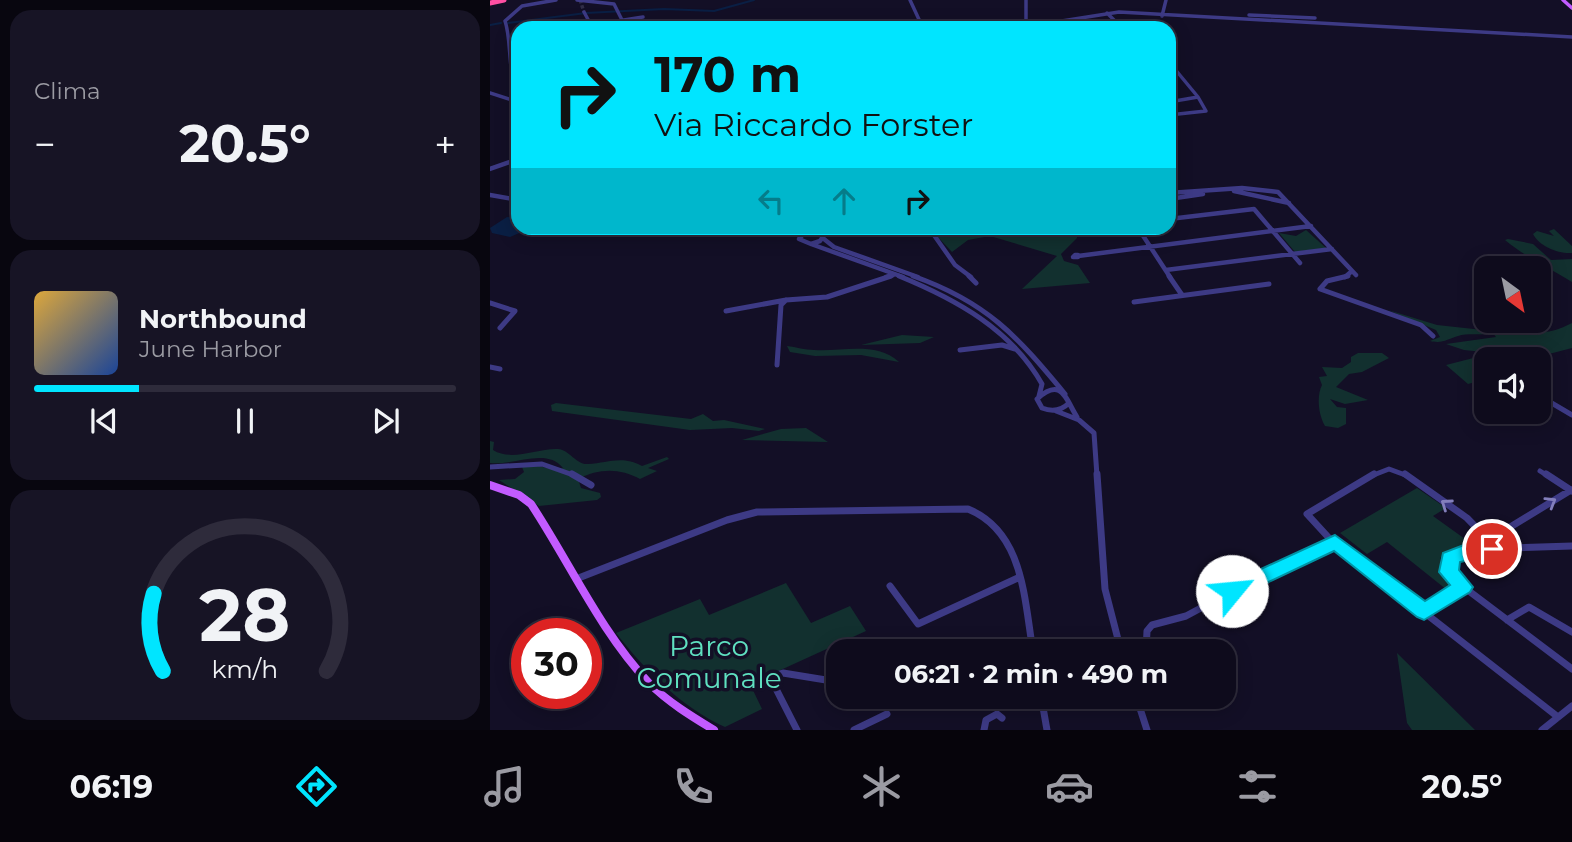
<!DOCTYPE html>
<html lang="it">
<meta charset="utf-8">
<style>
body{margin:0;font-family:Montserrat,sans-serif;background:#171425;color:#f1f3f6;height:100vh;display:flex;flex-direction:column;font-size:26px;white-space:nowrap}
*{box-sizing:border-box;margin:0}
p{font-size:23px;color:#9b9ba3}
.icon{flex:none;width:38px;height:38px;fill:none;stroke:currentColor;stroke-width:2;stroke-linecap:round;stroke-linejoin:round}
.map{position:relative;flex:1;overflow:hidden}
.details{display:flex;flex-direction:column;gap:10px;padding:10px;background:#08060f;width:490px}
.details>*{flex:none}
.banner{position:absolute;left:21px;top:21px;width:665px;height:214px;border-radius:21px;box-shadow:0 4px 18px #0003,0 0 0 2px #2e2b3b;background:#00e5ff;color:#111;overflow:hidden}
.needle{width:46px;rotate:147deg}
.tools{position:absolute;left:984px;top:256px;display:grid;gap:14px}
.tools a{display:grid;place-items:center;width:77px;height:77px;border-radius:14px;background:#0e0b1c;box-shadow:0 4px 18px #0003,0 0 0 2px #2e2b3b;font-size:35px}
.speed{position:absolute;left:21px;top:618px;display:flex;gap:14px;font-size:35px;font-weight:700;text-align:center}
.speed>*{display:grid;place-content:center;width:91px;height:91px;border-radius:50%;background:#0e0b1c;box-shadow:0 4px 18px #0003,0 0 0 2px #2e2b3b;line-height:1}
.speed .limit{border:10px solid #d22;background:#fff;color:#111}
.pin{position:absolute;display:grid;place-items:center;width:60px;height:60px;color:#fff;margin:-30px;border:4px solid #fff;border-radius:50%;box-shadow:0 2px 7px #0007}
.me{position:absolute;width:77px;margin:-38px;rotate:62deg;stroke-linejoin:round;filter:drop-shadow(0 0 5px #0008)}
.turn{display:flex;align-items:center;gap:24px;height:147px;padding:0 28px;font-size:32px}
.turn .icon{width:91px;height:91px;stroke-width:2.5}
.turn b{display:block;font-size:49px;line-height:60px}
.lanes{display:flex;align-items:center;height:66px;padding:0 28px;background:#0003;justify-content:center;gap:35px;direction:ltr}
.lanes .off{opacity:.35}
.big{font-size:52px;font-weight:700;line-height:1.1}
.details .widget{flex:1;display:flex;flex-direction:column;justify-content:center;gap:10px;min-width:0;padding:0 24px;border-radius:21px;background:#171425}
.details .dial{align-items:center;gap:0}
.dial svg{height:182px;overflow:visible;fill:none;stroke:#2e2b3b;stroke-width:7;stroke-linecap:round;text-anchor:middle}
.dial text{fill:#f1f3f6;stroke:none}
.song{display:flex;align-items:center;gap:21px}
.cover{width:84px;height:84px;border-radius:10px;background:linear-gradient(135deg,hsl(40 70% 55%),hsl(220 70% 35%))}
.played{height:7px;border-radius:4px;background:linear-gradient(90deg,#00e5ff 25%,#2e2b3b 25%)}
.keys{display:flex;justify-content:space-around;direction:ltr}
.heat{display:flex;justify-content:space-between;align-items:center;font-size:38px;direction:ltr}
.trip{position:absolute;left:336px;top:639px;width:410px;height:70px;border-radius:21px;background:#0e0b1c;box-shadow:0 4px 18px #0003,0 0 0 2px #2e2b3b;font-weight:700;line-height:70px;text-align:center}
.menu{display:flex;height:112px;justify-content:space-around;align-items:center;background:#06040b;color:#9b9ba3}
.menu .icon{width:49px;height:49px}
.menu .on{color:#00e5ff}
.menu b{font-size:32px;color:#f1f3f6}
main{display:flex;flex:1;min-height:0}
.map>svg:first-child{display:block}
.green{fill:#12302f}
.water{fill:#0a1f44}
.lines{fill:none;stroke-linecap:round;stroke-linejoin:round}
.stream{stroke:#0a1f44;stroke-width:2}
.minor-tunnel{stroke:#312d47;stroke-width:3.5;stroke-dasharray:3.5 2;stroke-linecap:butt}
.minor-far3{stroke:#3d3a85;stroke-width:3.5}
.minor-far2{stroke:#3d3a85;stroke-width:4.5}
.minor-far1{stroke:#3d3a85;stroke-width:5}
.minor{stroke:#3d3a85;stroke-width:7}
.major-far1{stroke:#c25bff;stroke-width:3.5}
.major{stroke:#c25bff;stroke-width:8}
.highway{stroke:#ff4fa3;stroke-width:5}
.oneway{stroke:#837fbc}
.route{fill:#00e5ff;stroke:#0095a6;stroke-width:2}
.labels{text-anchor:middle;stroke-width:7;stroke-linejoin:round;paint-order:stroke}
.near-park-label{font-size:28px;fill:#5fe0c0;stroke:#130f26}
</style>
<main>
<section class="details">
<div class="widget"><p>Clima</p>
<div class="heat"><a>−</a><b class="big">20.5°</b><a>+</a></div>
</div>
<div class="widget">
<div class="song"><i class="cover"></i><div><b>Northbound</b><p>June Harbor</p></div></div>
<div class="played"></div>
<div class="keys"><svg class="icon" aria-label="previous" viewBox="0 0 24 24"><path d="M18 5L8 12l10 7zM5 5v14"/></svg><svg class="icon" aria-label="pause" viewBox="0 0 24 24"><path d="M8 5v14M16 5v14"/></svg><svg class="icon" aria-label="next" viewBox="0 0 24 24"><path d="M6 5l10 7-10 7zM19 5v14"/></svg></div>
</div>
<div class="widget dial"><svg viewBox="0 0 100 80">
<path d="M14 69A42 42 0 1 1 86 69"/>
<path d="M14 69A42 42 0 0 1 10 35" stroke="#00e5ff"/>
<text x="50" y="56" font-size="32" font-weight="700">28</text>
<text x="50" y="72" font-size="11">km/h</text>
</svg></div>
</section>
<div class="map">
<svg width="1082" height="730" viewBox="0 0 1082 730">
<rect width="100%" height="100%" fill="#130f26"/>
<path class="green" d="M468,228H587V238L571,254L574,261L588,265L600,283L532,289L567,256L500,236L478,240L462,252L445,234Z
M1064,229L1082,246V253C1068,254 1049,246 1043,234L1047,231L1064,236L1059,231Z
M816,230L836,248L805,252L789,233L806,236Z
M1018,239L1043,244L1061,260L1082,259V282C1059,268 1037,258 1015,240Z
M898,310L947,325L993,330L998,334C989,335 977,333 968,336C957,339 953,344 940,341L950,337L946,330Z
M1012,321C1046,327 1046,341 1082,323V348L1059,354L1011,352L1017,359H996V379L978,384L956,365L1003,353L974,350L956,344L1006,337L1002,332Z
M412,335L444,337L430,343L371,345Z
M297,346C306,347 315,350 324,350C352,352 386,341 409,362L371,355L325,356L300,352Z
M868,353H892L899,358L872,372L859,374L846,387L878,400L855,404L840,399L847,407L856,408V424L848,428L835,426C829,416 826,397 832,385L829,377L837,376L832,367L852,368L861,362V357Z
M66,403L201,419L213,414L223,421L234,420L275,429L269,431L242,428L200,430L62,411L61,405Z
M316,428L338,442L252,440L291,429Z
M0,441L4,442L3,450C22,462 47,448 68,449C80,450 86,465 98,464C118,463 132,455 152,466L177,457L179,459L158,468L167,471L150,479C130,468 109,468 88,479L91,488L110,493L111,497L107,500L49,506L9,480L25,479L34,472L32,467C47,461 60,473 73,468C57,447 23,466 0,463Z
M927,488L956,508L943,516L982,544L964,549L950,558V570L963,585L957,590L897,542L877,554L850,533Z
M296,583L321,623L360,606L376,631L260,684L272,709L235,727C192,708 154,669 126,633L210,599L219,615Z
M907,653L985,730H922L917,723Z"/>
<path class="water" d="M17,217L28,218V228H41L20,237L2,233L0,228Z"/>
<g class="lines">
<path class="stream" d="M18,23L96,13L174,9L224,11L264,0
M0,25L11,23"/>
<path class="minor-tunnel" d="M90,0L94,12
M101,25L121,22"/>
<path class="minor-far3" d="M87,0L124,4L132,20
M420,0L432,26
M536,0V25
M617,13L632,28
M759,15L825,18
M672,16L676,0
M121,22L153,17
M80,28L101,25L94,12
M385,28L432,25
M527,28L629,12L1082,37
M679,55L685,57L679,58
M679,62L708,97L679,102
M28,87C17,75 22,41 15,21L32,6L66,0
M0,93L28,102
M679,115L716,111L708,97"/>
<path class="minor-far2" d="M0,169L28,159
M744,191L799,203
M679,193L752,188L788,192L866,275
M0,195L28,200
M679,199L713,194
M679,219L764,209L810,263
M439,228L465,265L481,277
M594,228H596L597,230H593Z
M648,228L680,277
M597,229L611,228
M326,231L334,235L330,241L321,244L309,239L314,233Z
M334,235L348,228
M334,239L344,247L428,277
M321,244L413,277
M585,255H588V257H583Z
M588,256L821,226
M676,270L842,249
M396,277L403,275
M855,277L862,271"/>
<path class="minor-far1" d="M409,276C465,299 521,329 552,384L549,396
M423,276C497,302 527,336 575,394
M479,276L486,283
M679,276L692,295
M858,276L837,281L830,289L931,325L943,336
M644,302L779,284
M0,303L25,311L10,328
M236,311L296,300L337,297L401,276
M470,350L512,345L525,349
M287,365L291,305L296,300
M0,367L10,369
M1048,395L1082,415
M579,403C571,411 562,412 552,408L547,399C572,376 576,400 587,417
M566,411L589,420L604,433L607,476
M0,467L52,464L86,476
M1050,471L1058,476
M881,476L899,469L918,476"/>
<path class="minor" d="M82,474L101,485
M607,474L615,589L631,651
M884,474L817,514L839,538L1068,717
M915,474L977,518L1006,548
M1056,474L1082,491
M1082,546L988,549L962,557L957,567L967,582L1082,669
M1020,548L1014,537L1017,529L1081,490
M86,579L237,520L267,512L478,509C534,532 534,599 543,651
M400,586L428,624L530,577
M934,612L973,587
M1017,620L1039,607L1082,632
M656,651L657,631L662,625L696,616L789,566L845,542
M551,696L557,730
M646,696L657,730
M307,730L280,677L293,673L336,680
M364,730L397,714
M494,730L496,720L507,714L512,718
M1052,730L1082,706"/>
<path class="major-far1" d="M1073,0L1082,8"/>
<path class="major" d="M0,485L29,495L41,504C80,563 110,631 159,683C178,702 201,716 224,730"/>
<path class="highway" d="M0,3L14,0"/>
</g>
<defs><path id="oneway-chevron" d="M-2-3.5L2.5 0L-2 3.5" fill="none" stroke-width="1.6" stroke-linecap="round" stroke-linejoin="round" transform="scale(1.75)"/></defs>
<g class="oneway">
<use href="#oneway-chevron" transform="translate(1061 502) rotate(-31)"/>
<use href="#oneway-chevron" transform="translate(956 504) rotate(-145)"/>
</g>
<path class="route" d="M845,535L935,601L960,585L949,572L953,553L979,543L1002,542L1011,549L1009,554L970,562L969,570L983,587L980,592L934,620L927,617L844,551L749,596H734L731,591L734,586Z"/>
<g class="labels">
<g class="near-park-label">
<text x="219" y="656">Parco<tspan x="219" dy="32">Comunale</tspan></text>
</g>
</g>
</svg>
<div class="tools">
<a><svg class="needle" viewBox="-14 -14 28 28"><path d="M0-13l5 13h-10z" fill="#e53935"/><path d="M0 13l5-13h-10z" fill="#9b9ba3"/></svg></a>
<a><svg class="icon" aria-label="sound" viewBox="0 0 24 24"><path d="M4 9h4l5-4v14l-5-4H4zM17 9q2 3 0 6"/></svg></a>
</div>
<div class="speed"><div class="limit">30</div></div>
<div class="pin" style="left:1002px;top:549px;background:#d93025"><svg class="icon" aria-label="arrive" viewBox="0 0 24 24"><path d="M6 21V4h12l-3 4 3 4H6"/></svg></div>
<svg class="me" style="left:742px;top:591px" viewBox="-20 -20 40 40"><circle r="19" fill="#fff"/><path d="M0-13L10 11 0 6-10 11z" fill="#00e5ff"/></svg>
<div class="trip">06:21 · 2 min · 490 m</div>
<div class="banner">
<div class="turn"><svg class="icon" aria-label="right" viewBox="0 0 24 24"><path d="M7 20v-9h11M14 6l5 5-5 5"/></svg><div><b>170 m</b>Via Riccardo Forster</div></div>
<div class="lanes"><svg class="icon off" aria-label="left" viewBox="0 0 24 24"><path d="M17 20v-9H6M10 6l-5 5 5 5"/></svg><svg class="icon off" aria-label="ahead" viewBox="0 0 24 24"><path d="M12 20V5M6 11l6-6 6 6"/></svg><svg class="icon" aria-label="right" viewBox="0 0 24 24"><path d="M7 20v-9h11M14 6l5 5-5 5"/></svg></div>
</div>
</div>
</main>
<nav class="menu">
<b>06:19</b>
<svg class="icon on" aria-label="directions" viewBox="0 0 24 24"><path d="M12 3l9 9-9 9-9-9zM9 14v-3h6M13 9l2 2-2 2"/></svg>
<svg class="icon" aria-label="music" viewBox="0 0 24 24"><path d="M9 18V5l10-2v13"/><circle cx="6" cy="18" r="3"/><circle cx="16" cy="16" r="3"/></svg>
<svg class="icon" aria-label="phone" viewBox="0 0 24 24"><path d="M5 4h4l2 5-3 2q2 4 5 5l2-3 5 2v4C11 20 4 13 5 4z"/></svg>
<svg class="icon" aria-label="climate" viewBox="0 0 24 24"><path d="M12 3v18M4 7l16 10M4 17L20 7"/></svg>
<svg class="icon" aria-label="car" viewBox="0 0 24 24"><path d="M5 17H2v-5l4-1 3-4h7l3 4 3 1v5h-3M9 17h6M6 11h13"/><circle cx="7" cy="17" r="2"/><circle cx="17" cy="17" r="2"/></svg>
<svg class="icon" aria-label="filters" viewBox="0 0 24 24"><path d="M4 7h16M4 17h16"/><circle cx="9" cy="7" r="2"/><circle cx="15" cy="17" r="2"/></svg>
<b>20.5°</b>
</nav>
